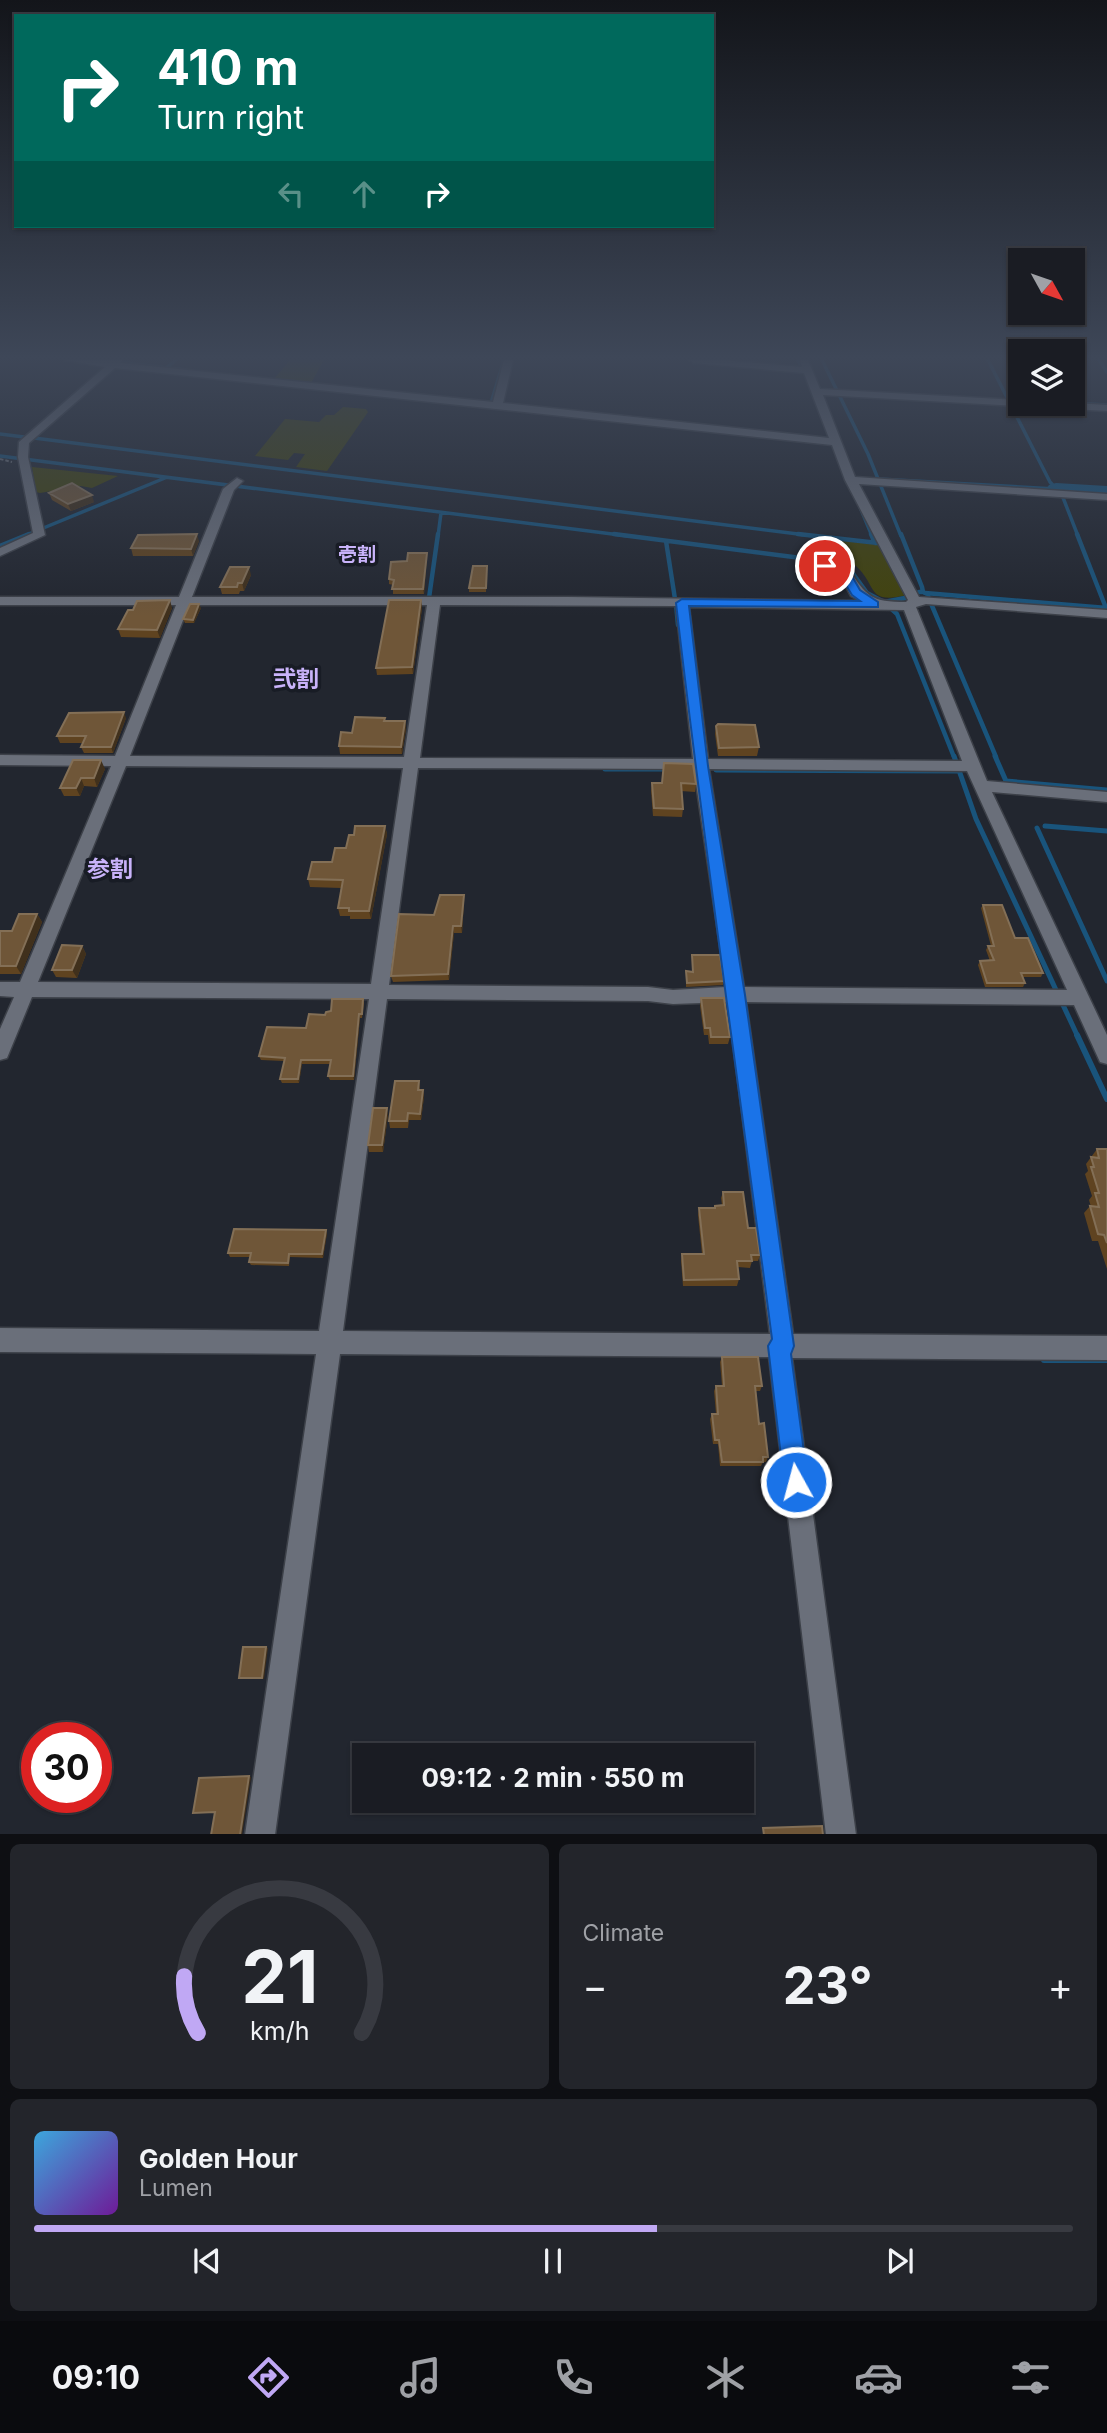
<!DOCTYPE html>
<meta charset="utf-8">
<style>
body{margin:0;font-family:Inter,"Noto Sans JP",sans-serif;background:#23252b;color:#f1f3f6;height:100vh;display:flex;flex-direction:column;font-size:26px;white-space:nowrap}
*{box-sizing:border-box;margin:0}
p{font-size:23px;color:#9fa1a6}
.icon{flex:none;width:38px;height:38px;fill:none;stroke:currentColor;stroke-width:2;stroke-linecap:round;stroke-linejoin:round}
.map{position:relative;height:1834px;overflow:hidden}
.side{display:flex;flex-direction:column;gap:10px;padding:10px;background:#0e0f13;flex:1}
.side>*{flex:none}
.guide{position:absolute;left:14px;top:14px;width:700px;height:214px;border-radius:0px;box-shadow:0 2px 5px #0004,0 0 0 2px #383a41;background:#00695c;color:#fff;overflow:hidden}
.needle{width:46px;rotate:130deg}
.controls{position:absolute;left:1008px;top:248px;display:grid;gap:14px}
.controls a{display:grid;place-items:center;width:77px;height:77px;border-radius:0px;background:#1a1c23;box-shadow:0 2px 5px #0004,0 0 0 2px #383a41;font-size:35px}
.speed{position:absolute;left:21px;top:1722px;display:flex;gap:14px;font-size:35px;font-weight:700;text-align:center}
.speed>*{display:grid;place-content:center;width:91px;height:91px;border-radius:50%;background:#1a1c23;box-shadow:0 2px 5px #0004,0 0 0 2px #383a41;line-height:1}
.speed .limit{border:10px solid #d22;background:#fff;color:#111}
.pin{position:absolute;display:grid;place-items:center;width:60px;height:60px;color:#fff;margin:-30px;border:4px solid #fff;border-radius:50%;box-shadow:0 2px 7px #0007}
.me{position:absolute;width:77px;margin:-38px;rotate:353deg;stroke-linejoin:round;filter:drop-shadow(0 0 5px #0008)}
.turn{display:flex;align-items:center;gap:24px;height:147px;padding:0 28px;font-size:32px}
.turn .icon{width:91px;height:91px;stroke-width:2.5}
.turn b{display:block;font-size:49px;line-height:60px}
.lanes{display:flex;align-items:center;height:66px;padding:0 28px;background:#0003;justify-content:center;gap:35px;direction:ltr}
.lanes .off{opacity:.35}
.big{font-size:52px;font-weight:700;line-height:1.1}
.side .tile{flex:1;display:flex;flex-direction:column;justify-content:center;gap:10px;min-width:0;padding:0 24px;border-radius:10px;background:#23252b}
.side .dial{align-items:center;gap:0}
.dial svg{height:182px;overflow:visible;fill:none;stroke:#383a41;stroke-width:7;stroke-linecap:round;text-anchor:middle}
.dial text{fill:#f1f3f6;stroke:none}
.song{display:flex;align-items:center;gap:21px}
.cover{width:84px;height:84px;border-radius:10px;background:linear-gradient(135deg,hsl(200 70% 55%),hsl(280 70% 35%))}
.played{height:7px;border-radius:4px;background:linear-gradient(90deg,#c0a8f4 60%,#383a41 60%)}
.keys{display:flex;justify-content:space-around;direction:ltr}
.heat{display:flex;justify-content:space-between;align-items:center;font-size:38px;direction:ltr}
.side .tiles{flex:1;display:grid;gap:10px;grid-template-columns:1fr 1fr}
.tile:last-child{grid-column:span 2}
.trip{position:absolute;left:352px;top:1743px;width:402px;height:70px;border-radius:0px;background:#1a1c23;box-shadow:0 2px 5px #0004,0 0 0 2px #383a41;font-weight:700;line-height:70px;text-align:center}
.tabs{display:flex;height:112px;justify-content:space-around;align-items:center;background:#0a0b0e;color:#9fa1a6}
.tabs .icon{width:49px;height:49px}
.tabs .active{color:#c0a8f4}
.tabs b{font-size:32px;color:#f1f3f6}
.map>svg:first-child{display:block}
.green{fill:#42430c}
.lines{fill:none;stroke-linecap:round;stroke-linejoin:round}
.stream-far3{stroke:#19547c;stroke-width:3.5}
.stream-far2{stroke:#19547c;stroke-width:4.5}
.stream-far1{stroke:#19547c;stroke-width:5}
.stream{stroke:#19547c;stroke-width:6}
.river{fill:#19547c;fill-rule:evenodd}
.minor-casing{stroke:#3d4149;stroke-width:3}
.path{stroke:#6a6e76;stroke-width:2;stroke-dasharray:3.5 2;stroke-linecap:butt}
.minor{fill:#6a6f7a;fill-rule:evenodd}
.wall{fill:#5f4320}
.shaded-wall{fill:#40301c}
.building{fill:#6f5638;stroke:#836f56;stroke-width:2}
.route{fill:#1a73e8;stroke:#114b97;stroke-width:2}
.labels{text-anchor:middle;stroke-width:7;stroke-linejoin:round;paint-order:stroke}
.far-neighbourhood-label{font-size:19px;font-weight:bold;fill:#c9b3fa;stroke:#181c25}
.neighbourhood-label{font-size:23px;font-weight:bold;fill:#c9b3fa;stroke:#181c25}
</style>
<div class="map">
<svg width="1107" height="1835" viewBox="0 0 1107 1835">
<rect width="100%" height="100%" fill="#22262f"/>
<path class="green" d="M290,360H324L311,383L274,379Z
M343,407L366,409L368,412L327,471L296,467L305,454L294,453L288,460L255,456L285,419L319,422L326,415H334Z
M32,467L118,476L92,488L81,486L40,493L36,492Z
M827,539L880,545L907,595C866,605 878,586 856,566C848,559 835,559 825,557Z"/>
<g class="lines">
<path class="stream-far3" d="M798,360L804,372
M822,360L868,454L901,536
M988,360L1050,482L1062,495L1078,536
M1099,360L1107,372
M116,362L186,370
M166,368L176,360
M491,403L504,360
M1073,403L1107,405
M0,434L24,437
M34,438L814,536
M0,456L628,536
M879,479L1056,489
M860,507L872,536
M24,536L165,478
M438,536L441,513"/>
<path class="stream-far2" d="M614,534L809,559L849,568L867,593L884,602L897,614L954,757
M798,534L878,543
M871,534L875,543
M901,534L922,587L923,592H919
M1077,534L1106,608
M666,541L675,599
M0,546L29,534
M925,593L1107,608
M927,594L996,757
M429,598L438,534
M884,602L905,598
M676,604L678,625"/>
<path class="stream-far1" d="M954,756L976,819L1078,1037
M995,756L1006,781L1107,790
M605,769H669
M716,770L960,771
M1045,826L1107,831
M1037,828L1107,981"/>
<path class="stream" d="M1077,1035L1107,1099
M1044,1360H1107"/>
<path class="river" d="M1056,483L1107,486V498L1049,493L1046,489L1049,485Z"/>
<defs>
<path id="minor" d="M64,360H122L121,363L493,402L504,360H513L503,403L829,438L804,373L694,363L689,360H722L802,367L800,360H808L820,389L1020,400V404H1024L1020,406L823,395L855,477L1107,494V500L859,484L919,597L1107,610V618L926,604L916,607L987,781L1107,792V802L992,792L1107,1035V1064L1100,1062L1074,1005L746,1002L793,1334L1107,1336V1360L792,1358L856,1835H826L769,1357L340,1354L275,1835H245L316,1354L0,1352V1328L319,1331L369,999L32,997L7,1058L0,1060V1029L14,997L0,996V982H20L111,766L0,765V755L115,756L176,605H0V597H179L223,489L237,478L243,481L234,490L192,597H569L861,601L851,596L839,574L801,566L799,563L805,559L848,568C867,597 871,602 906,602L908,600L845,480L832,445L115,368L29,443L28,457L45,535L0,556V548L33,533L18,457L19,442L105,367ZM189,605H427L404,757L130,756ZM440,605L676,606L693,759L420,758ZM689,607L904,610L962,761L708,759ZM126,766L403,768L371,984L38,982ZM418,768L694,769L726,987L673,990L648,987L389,985ZM709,769L967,771L1067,990L744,987ZM387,999L648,1001L673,1004L728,1002L770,1334L343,1331Z
M1073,403L1107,405V411L1037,407L1032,404Z"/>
</defs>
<use href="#minor" class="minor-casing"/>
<path class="path" d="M0,459L12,462"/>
<use href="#minor" class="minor"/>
</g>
<path class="wall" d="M49,493L94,502L71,511L52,500Z
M199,541L193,556H133L131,548Z
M427,553L424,594H393V585L389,584V579L407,561Z
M487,566L486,592H469V588Z
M251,575L244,591H240L239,594H222L220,587Z
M421,600L422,608L413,674L377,675L376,668Z
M172,608L160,638L121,637L118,629L133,610Z
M201,608L194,623H185L183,619Z
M126,718L113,753H84L81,747L83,743H60L57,736Z
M385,721H405L406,729L402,754H340L339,746L352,733Z
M716,726L759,747L757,756H718L715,734Z
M73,760L105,769L97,787L84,786L80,796H64L60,788Z
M652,783L696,784L695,792L681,791L683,809L682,817L653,816L651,791Z
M385,826L387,834L371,919H350V916H340L338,908L341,888L310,887L308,879L332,862L346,848L354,835Z
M464,902L462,933H454L449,980L393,982L391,976L434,915Z
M983,905L1015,938L1043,973L1041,977H1023L1025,983L1023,987H985L978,965L980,961H990L986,950L988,946H991L981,908Z
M37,914L42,922L21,974H0V931H12Z
M82,946L86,954L77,978L56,977L52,970Z
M692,955L724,981L723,985L686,987V971L692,972Z
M701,998L730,1037L728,1044H709L708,1035H704L700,1006Z
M363,999L364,1003L362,1018H360L354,1080H330L328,1076L330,1064H302L299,1083H282L280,1079L284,1061L261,1060L259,1056L306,1028L331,1011Z
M419,1081L420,1090H423L424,1097L421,1120H409L408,1128H390L389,1121Z
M388,1115L383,1152H369L368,1145Z
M1097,1149H1107V1269L1098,1241H1092L1084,1213L1090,1206L1091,1207L1089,1200L1092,1196L1085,1174L1088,1171L1086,1164Z
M723,1192L748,1228L760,1255L758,1261H752L750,1268L738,1267L739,1279L737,1286H683L681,1261L682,1254H702L698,1215L699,1208H714L715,1206L722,1205L721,1198Z
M327,1233L323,1258L290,1257L289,1266L251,1265L249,1262L250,1257H230L228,1253Z
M722,1357L762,1386L760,1391H756L759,1424L768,1457L766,1462H763L761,1466H720L718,1444H713L710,1419L712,1414H716L714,1391L716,1386H722L720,1362Z"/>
<path class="shaded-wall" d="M92,495L94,502L71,511L68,504Z
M197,534L199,541L193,556L191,549Z
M427,553V558L424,594L423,589Z
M249,567L251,575L244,591L242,583Z
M170,600L172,608L160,638L157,630Z
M421,600L422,608L413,674L412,667Z
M199,604L201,608L194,623L193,620Z
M124,712L126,718L113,753L111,747Z
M405,721L406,729L402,754L401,747Z
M101,760L105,769L97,787L94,778Z
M81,778L84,786L80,796L76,788Z
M385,826L387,834L371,919L369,911Z
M464,895V902L462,933L461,926Z
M37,914L42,922L21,974L16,966Z
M453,926L454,933L449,980L448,974Z
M82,946L86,954L77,978L72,970Z
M359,1014L360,1018L354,1080L353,1076Z
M301,1060L302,1064L299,1083L298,1079Z
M423,1090L424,1097L421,1120L420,1114Z
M387,1108L388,1115L383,1152L382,1145Z
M326,1230L327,1233L323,1258L322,1254Z
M266,1647L268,1648L264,1679L262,1678Z
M249,1776L251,1777L242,1835H240Z"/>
<path class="building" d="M72,483L92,495L68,504L49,493Z
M197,534L191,549L131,548L138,535Z
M408,553H427L423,589H392L394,580L389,579L391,562L407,561Z
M473,566H487L486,588H469Z
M230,567H249L242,583H238L237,587H220Z
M170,600L157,630L118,629L128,610H133L137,601Z
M389,600H421L412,667L376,668Z
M190,604H199L193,620L183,619Z
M124,712L111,747H81L86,736H57L69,713Z
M355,717L385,718L384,721H405L401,747L339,746L341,732L352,733Z
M718,724L755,725L759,747L719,748L716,726Z
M73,760H101L94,778H81L76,788H60Z
M664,763L693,764L696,784L681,783L683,809L654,808L652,783H662Z
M355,826H385L369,911H349V908H338L343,880L308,879L312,862H332L335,848H346L349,835H354Z
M440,895H464L461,926H453L448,974L391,976L399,914L434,915Z
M983,905H1002L1015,938H1028L1043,973H1021L1025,983H987L980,961L994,960L988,946H994Z
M19,914H37L16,966H0V931H12Z
M62,945L82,946L72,970H52Z
M692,955H720L724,981L687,983L686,971L693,972Z
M701,998H724L730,1037H711L710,1028H705Z
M332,999H363L362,1014H359L353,1076H328L331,1060H301L298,1079H280L285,1058L259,1056L267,1027L306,1028L309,1014L325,1015L326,1012L331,1011Z
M395,1081H419L418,1090H423L420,1114L408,1113L407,1121H389Z
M373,1108H387L382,1145H368Z
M1097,1149H1107V1243L1104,1235L1098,1234L1090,1206L1099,1207L1095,1193H1099L1091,1167H1094L1091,1157L1099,1158Z
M723,1192H743L748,1228H756L760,1255H751L752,1261H737L739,1279L684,1280L682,1254H704L699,1208H715V1206L724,1205Z
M234,1229L326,1230L322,1254H289L288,1263L249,1262L251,1253H228Z
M722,1357H758L762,1386H755L759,1424L764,1423L768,1457H763V1462H722L719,1440H715L712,1414H718L716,1386H724Z
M243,1647H266L262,1678H239Z
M249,1776L240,1835H211L215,1812L193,1813L199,1778Z
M822,1826L823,1835H764L763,1828Z"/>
<linearGradient id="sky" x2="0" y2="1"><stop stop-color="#13151a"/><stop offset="0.58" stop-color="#3e4758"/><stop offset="1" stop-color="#3e4758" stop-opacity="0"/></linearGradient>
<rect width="1107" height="616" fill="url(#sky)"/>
<path class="route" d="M825,563L848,569L860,590L878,602V607L689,606L708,766L745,995L794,1346L791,1354L808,1482L804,1490L796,1494L788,1490L784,1482L768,1346L772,1339C740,1093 704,848 676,603L682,599L860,601L852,595L839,574L821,568V564Z"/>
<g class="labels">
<g class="far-neighbourhood-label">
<text x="357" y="561">壱割</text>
</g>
<g class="neighbourhood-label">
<text x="296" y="687">弐割</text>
<text x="110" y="877">参割</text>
</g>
</g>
</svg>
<div class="controls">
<a><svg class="needle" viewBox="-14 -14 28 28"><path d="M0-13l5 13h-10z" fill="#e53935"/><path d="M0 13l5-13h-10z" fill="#9fa1a6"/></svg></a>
<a><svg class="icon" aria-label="layers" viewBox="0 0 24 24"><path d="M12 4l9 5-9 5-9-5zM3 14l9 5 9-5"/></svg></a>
</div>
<div class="speed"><div class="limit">30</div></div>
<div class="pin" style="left:825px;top:566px;background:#d93025"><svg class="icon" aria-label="arrive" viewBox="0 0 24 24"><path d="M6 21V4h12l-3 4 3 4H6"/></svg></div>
<svg class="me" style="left:796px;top:1482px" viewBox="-20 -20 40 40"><circle r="17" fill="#1a73e8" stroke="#fff" stroke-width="3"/><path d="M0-11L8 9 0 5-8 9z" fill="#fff"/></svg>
<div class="trip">09:12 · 2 min · 550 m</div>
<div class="guide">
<div class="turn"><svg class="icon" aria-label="right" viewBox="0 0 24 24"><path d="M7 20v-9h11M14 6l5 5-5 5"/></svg><div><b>410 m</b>Turn right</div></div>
<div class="lanes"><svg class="icon off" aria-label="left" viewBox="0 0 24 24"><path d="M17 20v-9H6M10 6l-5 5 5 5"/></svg><svg class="icon off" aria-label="ahead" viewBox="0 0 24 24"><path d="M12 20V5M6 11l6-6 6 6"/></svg><svg class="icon" aria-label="right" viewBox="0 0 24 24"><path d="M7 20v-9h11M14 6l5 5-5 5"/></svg></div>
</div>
</div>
<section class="side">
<div class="tiles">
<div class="tile dial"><svg viewBox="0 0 100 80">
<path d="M14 69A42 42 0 1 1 86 69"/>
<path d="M14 69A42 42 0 0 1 8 44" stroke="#c0a8f4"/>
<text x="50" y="56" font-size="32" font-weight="700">21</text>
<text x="50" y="72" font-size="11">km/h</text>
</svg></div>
<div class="tile"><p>Climate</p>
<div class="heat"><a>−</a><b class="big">23°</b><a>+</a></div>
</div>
<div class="tile">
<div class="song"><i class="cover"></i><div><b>Golden Hour</b><p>Lumen</p></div></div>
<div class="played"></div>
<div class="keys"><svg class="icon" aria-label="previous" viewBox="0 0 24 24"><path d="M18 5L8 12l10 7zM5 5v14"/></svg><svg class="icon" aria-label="pause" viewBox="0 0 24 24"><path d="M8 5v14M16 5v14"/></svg><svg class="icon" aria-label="next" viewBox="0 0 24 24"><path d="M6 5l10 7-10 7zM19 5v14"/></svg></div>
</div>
</div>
</section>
<nav class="tabs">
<b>09:10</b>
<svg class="icon active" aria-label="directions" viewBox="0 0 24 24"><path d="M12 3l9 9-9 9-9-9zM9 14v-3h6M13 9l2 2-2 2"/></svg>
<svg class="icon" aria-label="music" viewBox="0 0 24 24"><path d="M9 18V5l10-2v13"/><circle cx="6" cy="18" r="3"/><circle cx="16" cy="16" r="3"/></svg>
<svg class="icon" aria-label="phone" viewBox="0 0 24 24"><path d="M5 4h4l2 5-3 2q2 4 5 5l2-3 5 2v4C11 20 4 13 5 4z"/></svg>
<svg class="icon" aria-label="climate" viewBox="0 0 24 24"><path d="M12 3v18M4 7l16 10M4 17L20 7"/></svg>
<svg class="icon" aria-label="car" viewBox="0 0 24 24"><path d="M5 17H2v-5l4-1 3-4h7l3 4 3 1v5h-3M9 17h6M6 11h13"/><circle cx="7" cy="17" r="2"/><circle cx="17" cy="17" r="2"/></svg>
<svg class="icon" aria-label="filters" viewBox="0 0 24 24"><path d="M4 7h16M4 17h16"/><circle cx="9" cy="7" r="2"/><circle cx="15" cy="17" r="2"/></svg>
</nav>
